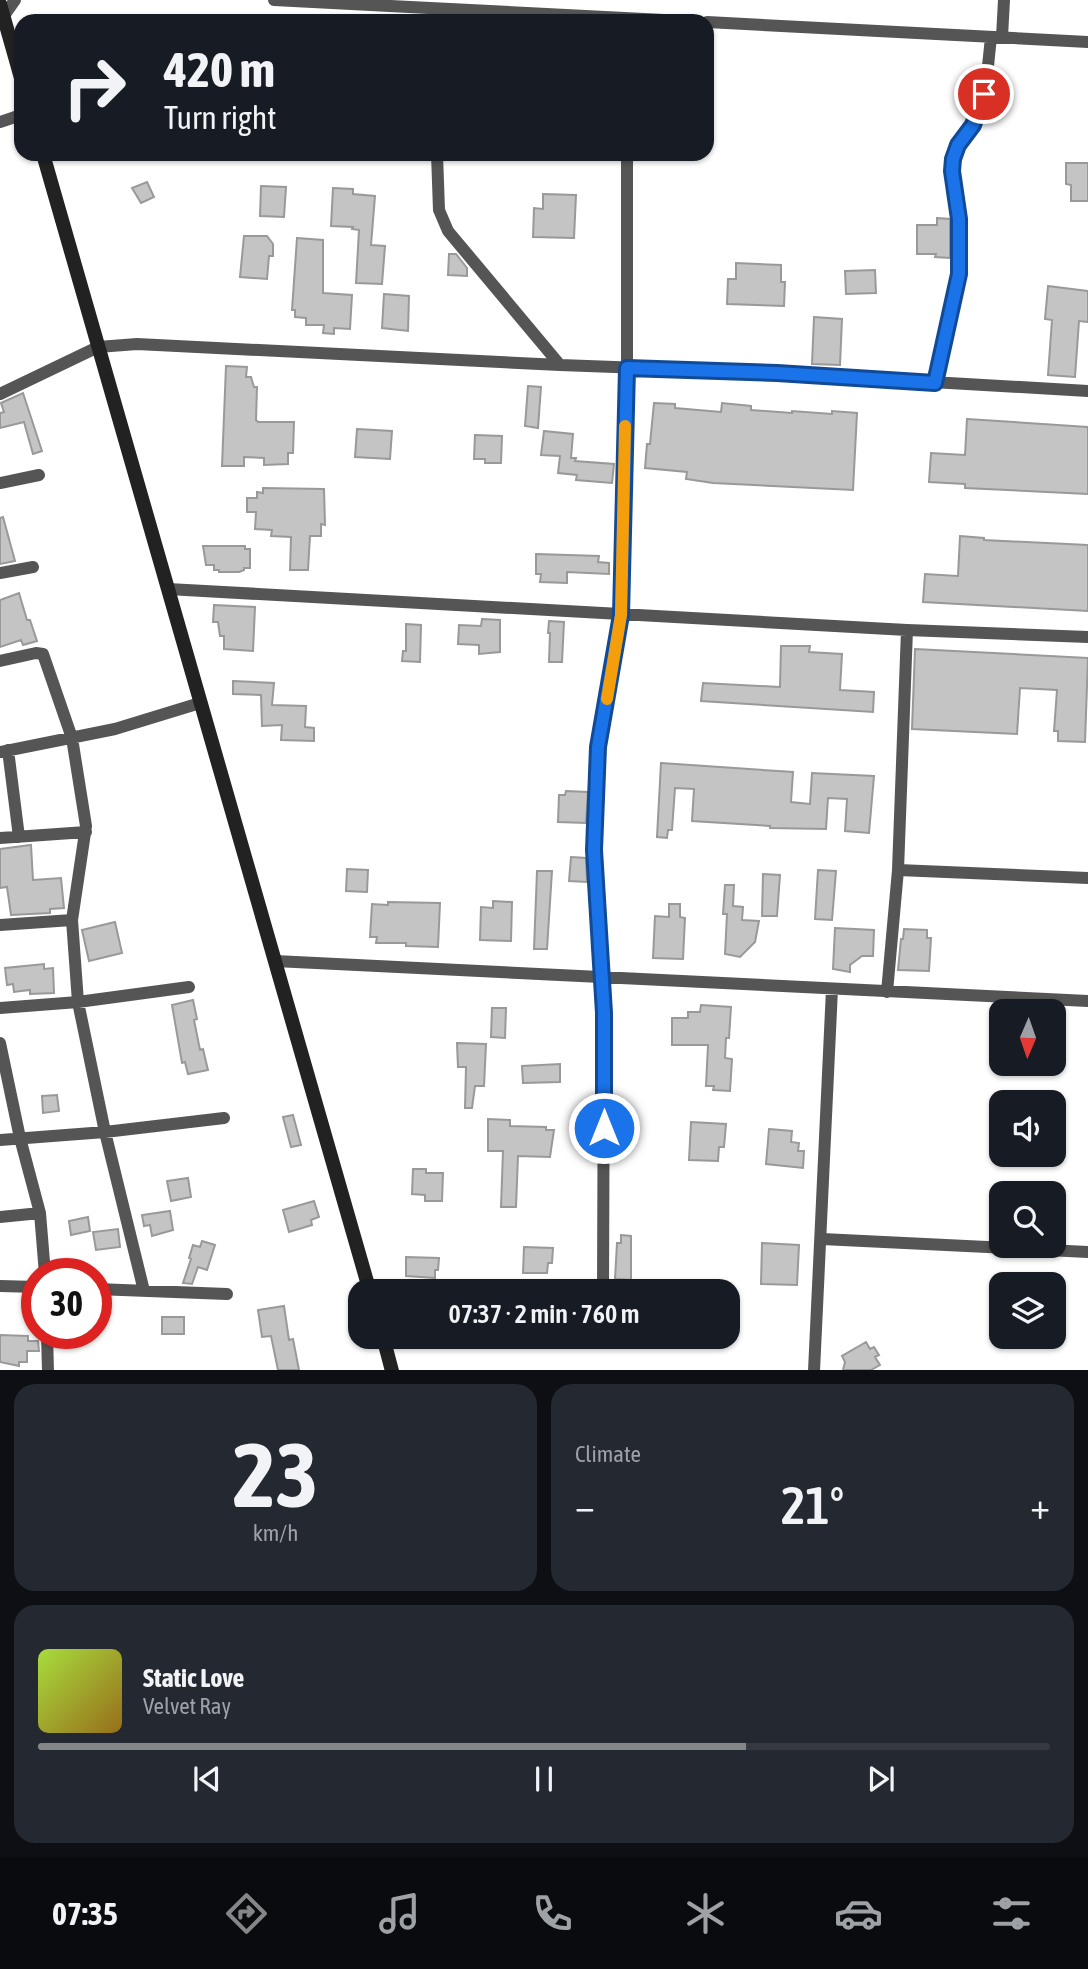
<!DOCTYPE html>
<meta charset="utf-8">
<style>
body{margin:0;font-family:"Asap Condensed",sans-serif;background:#242831;color:#f1f3f6;height:100vh;display:flex;flex-direction:column;font-size:26px;white-space:nowrap}
*{box-sizing:border-box;margin:0}
p{font-size:23px;color:#9ea1a6}
.icon{flex:none;width:38px;height:38px;fill:none;stroke:currentColor;stroke-width:2;stroke-linecap:round;stroke-linejoin:round}
.map{position:relative;height:1370px;overflow:hidden}
.sheet{display:flex;flex-direction:column;gap:14px;padding:14px;background:#0d0f14;flex:1}
.sheet>*{flex:none}
.hud{position:absolute;left:14px;top:14px;width:700px;height:147px;border-radius:21px;box-shadow:0 2px 5px #0004;background:#171b24;color:#f1f3f6;overflow:hidden}
.needle{width:46px;rotate:182deg}
.fabs{position:absolute;left:989px;top:999px;display:grid;gap:14px}
.fabs a{display:grid;place-items:center;width:77px;height:77px;border-radius:14px;background:#171b24;box-shadow:0 2px 5px #0004;font-size:35px}
.speed{position:absolute;left:21px;top:1258px;display:flex;gap:14px;font-size:35px;font-weight:700;text-align:center}
.speed>*{display:grid;place-content:center;width:91px;height:91px;border-radius:50%;background:#171b24;box-shadow:0 2px 5px #0004;line-height:1}
.speed .limit{border:10px solid #d22;background:#fff;color:#111}
.pin{position:absolute;display:grid;place-items:center;width:60px;height:60px;color:#fff;margin:-30px;border:4px solid #fff;border-radius:50%;box-shadow:0 2px 7px #0007}
.me{position:absolute;width:77px;margin:-38px;rotate:0deg;stroke-linejoin:round;filter:drop-shadow(0 0 5px #0008)}
.turn{display:flex;align-items:center;gap:24px;height:147px;padding:0 35px;font-size:32px}
.turn .icon{width:91px;height:91px;stroke-width:2.5}
.turn b{display:block;font-size:49px;line-height:60px}
.big{font-size:52px;font-weight:600;line-height:1.1}
.sheet .tile{flex:1;display:flex;flex-direction:column;justify-content:center;gap:10px;min-width:0;padding:0 24px;border-radius:21px;background:#242831}
.sheet .dial{align-items:center;gap:0}
.dial b{font-size:91px;line-height:1}
.song{display:flex;align-items:center;gap:21px}
.cover{width:84px;height:84px;border-radius:10px;background:linear-gradient(135deg,hsl(80 70% 55%),hsl(40 70% 35%))}
.played{height:7px;border-radius:4px;background:linear-gradient(90deg,#858687 70%,#363941 70%)}
.keys{display:flex;justify-content:space-around;direction:ltr}
.heat{display:flex;justify-content:space-between;align-items:center;font-size:38px;direction:ltr}
.sheet .tiles{flex:1;display:grid;gap:14px;grid-template-columns:1fr 1fr}
.tile:last-child{grid-column:span 2}
.trip{position:absolute;left:348px;top:1279px;width:392px;height:70px;border-radius:21px;background:#171b24;box-shadow:0 2px 5px #0004;font-weight:600;line-height:70px;text-align:center}
.tab-bar{display:flex;height:112px;justify-content:space-around;align-items:center;background:#090b0e;color:#9ea1a6}
.tab-bar .icon{width:49px;height:49px}
.tab-bar .on{color:#858687}
.tab-bar b{font-size:32px;color:#f1f3f6}
.map>svg:first-child{display:block}
.building{fill:#c4c4c4;stroke:#999;stroke-width:2}
.lines{fill:none;stroke-linecap:round;stroke-linejoin:round}
.street{stroke:#555;stroke-width:12}
.secondary{stroke:#222;stroke-width:14}
.route-casing{stroke:#114b97;stroke-width:18}
.route{stroke:#1a73e8;stroke-width:12}
.slow{stroke:#f59e0b;stroke-width:12}
</style>
<div class="map">
<svg width="1088" height="1371" viewBox="0 0 1088 1371">
<rect width="100%" height="100%" fill="#fff"/>
<path class="building" d="M1066,163H1088V201H1071V185L1066,184Z
M147,182L154,197L141,203L132,188Z
M261,186L286,187L284,217L260,216Z
M333,188L353,189V194L375,196L371,245L385,246L382,284L356,283L359,230L352,229L353,227L331,226Z
M543,194L576,195L574,238L533,237L534,208L543,209Z
M937,218L950,219V258L935,257L936,254H917V225H937Z
M244,236H267L273,244V256H269L267,279L240,277Z
M297,238L323,240V293L352,295L350,329L334,328V334L323,333L324,325H306V318L295,317V310H292Z
M449,254H456L467,268V276L448,275Z
M736,263L781,265V282H785L784,306L727,304L728,279H736Z
M875,270L876,293L846,294L845,271Z
M1048,286L1088,291V322L1079,321L1075,377L1048,375L1052,320L1045,319Z
M384,294L409,296L408,331L382,328Z
M814,317L842,319L840,365L812,364Z
M226,366L247,367L246,377H251L254,387H257L256,420L258,422H294L293,453H288V464L264,465V458L244,457V466H222Z
M528,386L541,387L538,428L525,426Z
M23,393L42,451L33,454L24,422L0,428V413L4,412L1,403Z
M654,403L675,404V408L721,412L722,403L751,406V410L792,413V411L832,414V411L857,413L853,490L713,483L686,479L687,472L645,468L647,444H650Z
M967,419L1088,427V494L965,488V484L929,482L931,453L965,455Z
M357,429L392,431L390,459L355,457Z
M544,431L573,434L571,458H576L575,461L614,464L612,483L576,480L577,475L558,473L560,456L541,455Z
M475,435L502,436L501,463H485V459H474Z
M263,488L324,489L325,525L321,524V536H310L308,570H290L291,537L271,536L272,530L255,529L256,512H247V498H257V492L263,493Z
M3,517L15,561L0,564V518Z
M960,536L984,538V540L1088,545V611L923,602L925,574L958,576Z
M203,546H245V549H250V568H244V570L239,572H219V570H214V565H206Z
M536,554L599,556L598,562L609,563V574L567,572V583L540,582L541,574H536Z
M19,593L27,620H30L37,641L23,645L21,640L0,647V600Z
M214,605L255,607L253,651L224,649V636H220L218,622H213Z
M482,619L500,620V652L479,654V645L458,644L459,625L481,626Z
M549,621L564,622L562,662H549L550,633H548Z
M406,624L421,625L420,662L402,661L403,651H406Z
M781,646H810L809,652L842,654L840,690L874,692L873,712L701,701L703,683L780,687Z
M915,649L1088,658L1085,742L1058,741V731H1054L1057,690L1020,688L1017,734L912,729Z
M233,681L274,683L272,705L306,706L305,727L314,728V741L281,740L282,725L262,726L261,695L233,694Z
M661,763L793,772L791,802L810,804L812,773L874,776L869,833L845,831L847,799L828,798L826,829L770,828V826L692,821L694,789L675,788L672,830H668L667,838L657,837Z
M566,791L588,792L586,823L558,822L559,795H565Z
M31,845L33,880L61,878L64,908L50,909V913L11,915L7,887L0,888V849Z
M571,857L586,858L587,882L569,881Z
M347,869L368,870L367,892L346,891Z
M818,870L836,871L832,920L815,919Z
M537,871H552L547,949H534Z
M763,874L780,875L777,916H762Z
M725,885H734L733,906L743,907L742,920L759,921L755,942L740,957L725,954L727,914H723Z
M493,901L512,902L511,941L480,940L481,907L493,908Z
M388,902L440,903L438,947L406,946V943H376L377,937H370L372,904L388,905Z
M669,904H680V917L685,918L683,959L653,958L655,916L669,917Z
M115,922L122,953L89,961L82,930Z
M835,928L874,930L873,956H862L850,965V972L833,969Z
M904,929L927,930V938H931L929,971L898,970L901,939H903Z
M44,964V969L53,968L54,993L30,994V990L14,992L13,984L7,985L5,968Z
M193,1000L197,1019L194,1020L200,1050L203,1049L208,1070L188,1074L185,1062L182,1063L172,1005Z
M701,1005L731,1007L729,1038H726L725,1058L732,1059L730,1091L713,1090L714,1086H706L708,1045H672V1018H688V1012H700Z
M492,1008H506L505,1038L491,1037Z
M457,1043L486,1044L484,1086H475L472,1108H465L466,1067H458Z
M560,1064V1082L523,1083L522,1066Z
M57,1095L59,1111L43,1113L42,1096Z
M293,1115L301,1145L291,1147L283,1117Z
M488,1119L510,1120V1126L546,1127V1130H554L550,1157L518,1156L516,1207H501L503,1151H488Z
M691,1122L726,1124L724,1147H719L718,1161L689,1160Z
M769,1129L792,1131L791,1142L799,1143L798,1151H804L803,1168L766,1164Z
M413,1169H426V1173H443L442,1201H425V1195L412,1194Z
M188,1178L191,1197L171,1201L167,1181Z
M314,1201L319,1217L311,1220L312,1225L289,1232L283,1210Z
M170,1211L173,1230L152,1236L150,1225L144,1226L142,1215Z
M88,1217L90,1231L71,1235L69,1221Z
M118,1229L120,1247L96,1250L93,1232Z
M621,1235L631,1236V1280L615,1279L617,1243H621Z
M202,1241L215,1245L207,1270L198,1267L192,1284L183,1283L191,1259L189,1258L193,1245L200,1247Z
M762,1243L799,1245L797,1285L761,1284Z
M524,1247L553,1248L552,1263H548L547,1273H523Z
M406,1257L439,1258L438,1270H435V1278L406,1276Z
M469,1282L510,1283V1292H468Z
M284,1306L289,1340L293,1339L299,1370H278L271,1336L262,1337L258,1310Z
M162,1317H184V1334H162Z
M0,1335L28,1336V1341H38L39,1351H27V1362H19V1366L0,1362Z
M866,1342L870,1349L874,1347L879,1355L875,1357L880,1365L871,1370H843L845,1362L842,1356Z"/>
<g class="lines">
<path class="street" d="M274,0L683,21
M3,17L15,0
M707,22L1088,42
M1002,37L1004,0
M0,122L21,115
M437,154L439,210L448,231L560,365
M935,383L959,274V219L952,171L953,159L958,145L973,125L979,109L988,66L991,37
M0,394L98,347L137,344L560,365L777,373L1088,391
M0,483L39,475
M0,573L33,567
M168,589L907,630L1088,637
M0,661L36,653L43,654L72,738L86,826L72,920
M8,750L19,837
M0,752L115,729L200,703
M0,838L86,832
M898,870L1088,878
M0,925L72,920L78,1002L105,1132L144,1291
M275,961L1088,1001
M887,992L898,870L907,630
M0,1008L78,1002L189,987
M0,1043L20,1138L40,1213L45,1274
M0,1140L105,1132L224,1118
M0,1217L40,1213
M822,1239L1088,1252
M0,1286L37,1287
M96,1289L227,1294
M603,1292L604,1013L594,850L598,747L621,615L627,368V154
M47,1334L48,1371
M384,1342L525,1337
M814,1371L832,989"/>
<path class="secondary" d="M0,4L21,78
M43,154L370,1292
M383,1337L392,1371"/>
</g>
<g class="lines">
<defs>
<path id="route" d="M604,1128V1013L594,850L598,747L621,615L627,368L777,373L935,383L959,274V219L952,171L953,159L958,145L973,125L984,94"/>
</defs>
<use href="#route" class="route-casing"/>
<use href="#route" class="route"/>
<path class="slow" d="M607,699L621,615L625,426"/>
</g>
</svg>
<div class="fabs">
<a><svg class="needle" viewBox="-14 -14 28 28"><path d="M0-13l5 13h-10z" fill="#e53935"/><path d="M0 13l5-13h-10z" fill="#9ea1a6"/></svg></a>
<a><svg class="icon" aria-label="sound" viewBox="0 0 24 24"><path d="M4 9h4l5-4v14l-5-4H4zM17 9q2 3 0 6"/></svg></a>
<a><svg class="icon" aria-label="search" viewBox="0 0 24 24"><circle cx="10" cy="10" r="6"/><path d="M15 15l6 6"/></svg></a>
<a><svg class="icon" aria-label="layers" viewBox="0 0 24 24"><path d="M12 4l9 5-9 5-9-5zM3 14l9 5 9-5"/></svg></a>
</div>
<div class="speed"><div class="limit">30</div></div>
<div class="pin" style="left:984px;top:94px;background:#d93025"><svg class="icon" aria-label="arrive" viewBox="0 0 24 24"><path d="M6 21V4h12l-3 4 3 4H6"/></svg></div>
<svg class="me" style="left:604px;top:1128px" viewBox="-20 -20 40 40"><circle r="17" fill="#1a73e8" stroke="#fff" stroke-width="3"/><path d="M0-11L8 9 0 5-8 9z" fill="#fff"/></svg>
<div class="trip">07:37 · 2 min · 760 m</div>
<div class="hud">
<div class="turn"><svg class="icon" aria-label="right" viewBox="0 0 24 24"><path d="M7 20v-9h11M14 6l5 5-5 5"/></svg><div><b>420 m</b>Turn right</div></div>
</div>
</div>
<section class="sheet">
<div class="tiles">
<div class="tile dial"><b>23</b><p>km/h</p></div>
<div class="tile"><p>Climate</p>
<div class="heat"><a>−</a><b class="big">21°</b><a>+</a></div>
</div>
<div class="tile">
<div class="song"><i class="cover"></i><div><b>Static Love</b><p>Velvet Ray</p></div></div>
<div class="played"></div>
<div class="keys"><svg class="icon" aria-label="previous" viewBox="0 0 24 24"><path d="M18 5L8 12l10 7zM5 5v14"/></svg><svg class="icon" aria-label="pause" viewBox="0 0 24 24"><path d="M8 5v14M16 5v14"/></svg><svg class="icon" aria-label="next" viewBox="0 0 24 24"><path d="M6 5l10 7-10 7zM19 5v14"/></svg></div>
</div>
</div>
</section>
<nav class="tab-bar">
<b>07:35</b>
<svg class="icon on" aria-label="directions" viewBox="0 0 24 24"><path d="M12 3l9 9-9 9-9-9zM9 14v-3h6M13 9l2 2-2 2"/></svg>
<svg class="icon" aria-label="music" viewBox="0 0 24 24"><path d="M9 18V5l10-2v13"/><circle cx="6" cy="18" r="3"/><circle cx="16" cy="16" r="3"/></svg>
<svg class="icon" aria-label="phone" viewBox="0 0 24 24"><path d="M5 4h4l2 5-3 2q2 4 5 5l2-3 5 2v4C11 20 4 13 5 4z"/></svg>
<svg class="icon" aria-label="climate" viewBox="0 0 24 24"><path d="M12 3v18M4 7l16 10M4 17L20 7"/></svg>
<svg class="icon" aria-label="car" viewBox="0 0 24 24"><path d="M5 17H2v-5l4-1 3-4h7l3 4 3 1v5h-3M9 17h6M6 11h13"/><circle cx="7" cy="17" r="2"/><circle cx="17" cy="17" r="2"/></svg>
<svg class="icon" aria-label="filters" viewBox="0 0 24 24"><path d="M4 7h16M4 17h16"/><circle cx="9" cy="7" r="2"/><circle cx="15" cy="17" r="2"/></svg>
</nav>
